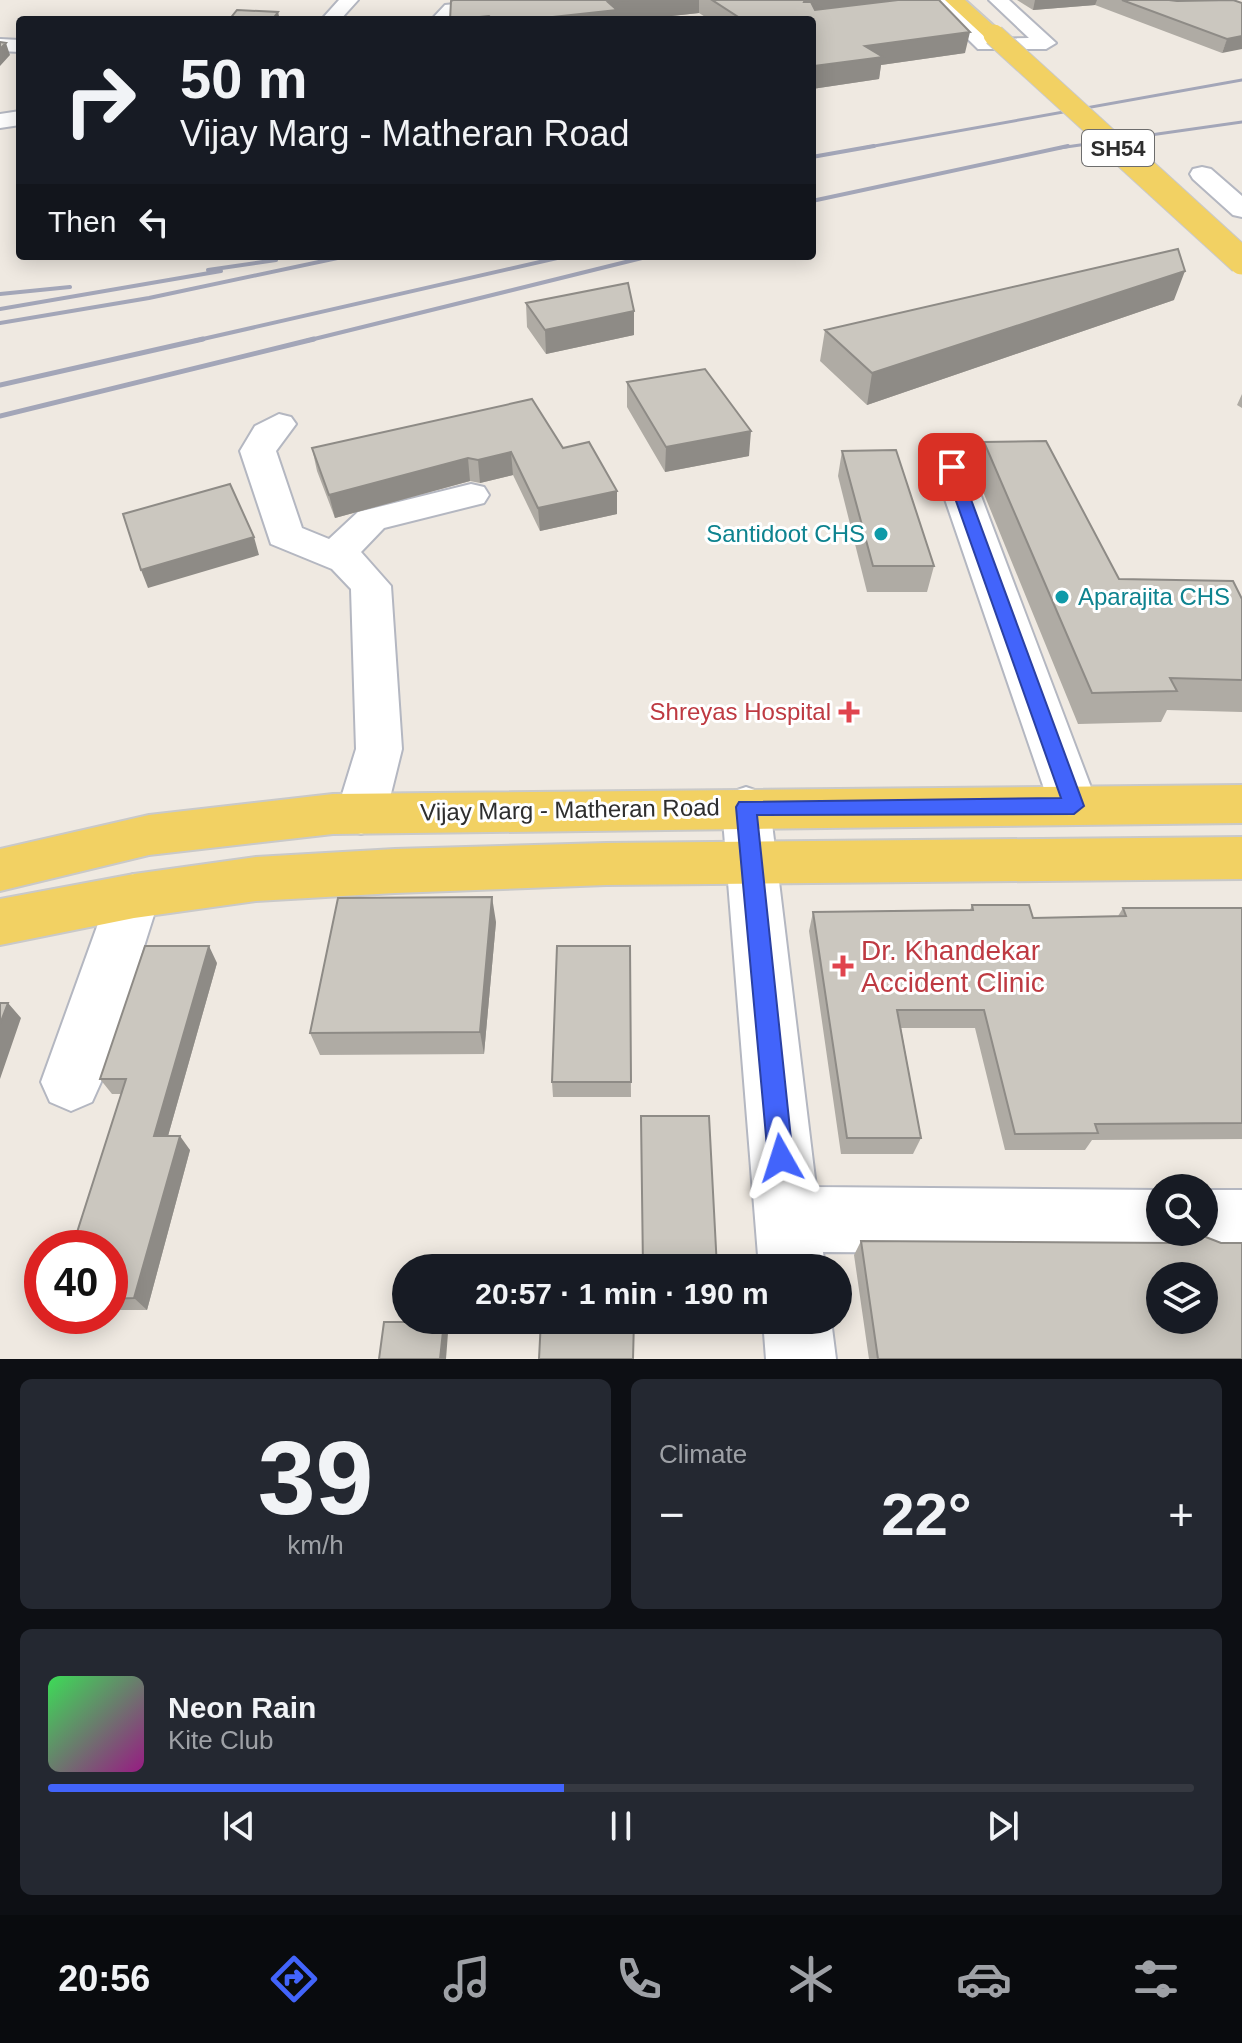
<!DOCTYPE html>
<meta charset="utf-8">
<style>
body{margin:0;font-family:Helvetica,sans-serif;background:#242831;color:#f1f3f6;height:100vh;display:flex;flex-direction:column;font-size:30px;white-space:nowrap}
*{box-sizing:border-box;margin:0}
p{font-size:26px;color:#9ea1a6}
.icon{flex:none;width:44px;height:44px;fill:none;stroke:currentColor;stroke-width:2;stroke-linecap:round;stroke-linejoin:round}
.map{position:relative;height:1359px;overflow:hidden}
.side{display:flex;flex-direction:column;gap:20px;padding:20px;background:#0d0f14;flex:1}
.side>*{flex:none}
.hud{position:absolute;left:16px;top:16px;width:800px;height:244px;border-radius:8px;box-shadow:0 4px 20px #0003;background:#171b24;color:#f1f3f6;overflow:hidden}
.tools{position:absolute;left:1146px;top:1174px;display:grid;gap:16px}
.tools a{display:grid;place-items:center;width:72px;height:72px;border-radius:50%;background:#171b24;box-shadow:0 4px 20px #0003;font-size:40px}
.speed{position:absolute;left:24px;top:1230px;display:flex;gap:16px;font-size:40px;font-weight:700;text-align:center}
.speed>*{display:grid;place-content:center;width:104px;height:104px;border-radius:50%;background:#171b24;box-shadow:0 4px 20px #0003;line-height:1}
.speed .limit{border:12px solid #d22;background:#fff;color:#111}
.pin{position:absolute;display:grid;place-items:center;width:68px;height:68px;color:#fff;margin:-34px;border-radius:16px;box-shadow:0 4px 12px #0006}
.me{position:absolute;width:88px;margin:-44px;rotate:354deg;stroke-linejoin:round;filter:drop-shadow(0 0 6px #0008)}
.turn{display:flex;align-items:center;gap:28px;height:168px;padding:0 32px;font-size:36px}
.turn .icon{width:104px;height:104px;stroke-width:2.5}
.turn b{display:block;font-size:56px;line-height:68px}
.then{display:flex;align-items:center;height:76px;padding:0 32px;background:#0003;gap:16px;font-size:30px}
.big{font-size:60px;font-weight:800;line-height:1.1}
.side .widget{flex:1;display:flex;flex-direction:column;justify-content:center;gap:12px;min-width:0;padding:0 28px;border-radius:12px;background:#242831}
.side .dial{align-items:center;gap:0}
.dial b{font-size:104px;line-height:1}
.song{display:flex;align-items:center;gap:24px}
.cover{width:96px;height:96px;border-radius:12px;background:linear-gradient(135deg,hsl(130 70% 55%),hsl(310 70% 35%))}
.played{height:8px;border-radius:4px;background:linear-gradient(90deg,#4264fb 45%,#363941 45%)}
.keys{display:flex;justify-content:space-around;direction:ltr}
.heat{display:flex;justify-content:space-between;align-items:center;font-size:44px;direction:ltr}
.side .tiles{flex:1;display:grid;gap:20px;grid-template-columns:1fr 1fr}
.widget:last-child{grid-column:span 2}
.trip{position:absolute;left:392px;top:1254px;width:460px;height:80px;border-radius:40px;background:#171b24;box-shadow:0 4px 20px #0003;font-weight:800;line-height:80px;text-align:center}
.menu{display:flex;height:128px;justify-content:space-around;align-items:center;background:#090b0e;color:#9ea1a6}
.menu .icon{width:56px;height:56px}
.menu .current{color:#4264fb}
.menu b{font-size:36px;color:#f1f3f6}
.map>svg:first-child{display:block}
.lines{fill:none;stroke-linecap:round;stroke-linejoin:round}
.minor-casing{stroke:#b4b7c1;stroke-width:4}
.major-casing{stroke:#c9c9c9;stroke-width:4}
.minor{fill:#fff;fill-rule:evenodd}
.major{fill:#f2d163;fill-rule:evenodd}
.rail-far2{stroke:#a3a6b8;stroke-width:3}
.rail-far1{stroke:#a3a6b8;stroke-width:4}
.rail{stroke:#a3a6b8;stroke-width:5}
.major-bridge-far1-casing{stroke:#c9c9c9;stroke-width:23;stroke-linecap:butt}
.major-bridge-casing{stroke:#c9c9c9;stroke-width:29;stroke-linecap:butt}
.major-bridge-far1{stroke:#f2d163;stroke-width:21}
.major-bridge{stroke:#f2d163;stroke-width:27}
.wall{fill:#afaba4}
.shaded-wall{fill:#8e8b86}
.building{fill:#cbc7bf;stroke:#8e8b86;stroke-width:2;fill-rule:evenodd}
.route{fill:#4264fb;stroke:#2b41a3;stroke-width:2}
.culture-dot{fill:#0f9aa8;stroke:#fff;stroke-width:3}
.health-dot{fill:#e0444e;stroke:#fff;stroke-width:3}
.labels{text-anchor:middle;stroke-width:6;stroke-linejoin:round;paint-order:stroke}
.shield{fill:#fff;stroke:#6d6d6d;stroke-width:2}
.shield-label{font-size:22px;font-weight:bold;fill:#2e2e2e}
.culture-label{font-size:24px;fill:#0d838f;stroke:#fff;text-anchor:end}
.health-label{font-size:24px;fill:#be3a42;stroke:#fff;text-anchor:end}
.street-label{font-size:24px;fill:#2e2e2e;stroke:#fff}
.near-health-label{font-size:28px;fill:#be3a42;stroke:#fff;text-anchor:start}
</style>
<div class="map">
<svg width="1242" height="1359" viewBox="0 0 1242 1359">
<rect width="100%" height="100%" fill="#efe9e1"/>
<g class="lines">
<defs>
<path id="minor" d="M339,0H358L340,20H321Z
M494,0H578L569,5L459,13L451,20H431L445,5Z
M928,0H948L990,39L1029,38L989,0H1009L1056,43L1046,49H978Z
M0,39L20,40V52L0,51Z
M20,111V125L0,128V114Z
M1202,167L1211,169L1242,196V217L1233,215L1193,179L1190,174L1193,169Z
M279,414L291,417L296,424L276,451L302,528L329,539L358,512L471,484L484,487L489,495L484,503L384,528L361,552L391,586L402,749L386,814L378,828L361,834L344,828L336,814L356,749L351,589L332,569L271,544L240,451L255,426Z
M952,456L965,459L970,467L1098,806L1091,820L1074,825L1057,820L1050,806L934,467L939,459Z
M746,787L763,793L770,807L816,1187L1160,1190V1232H1204V1190H1242V1254H1204L1182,1245L1160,1254L823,1252L825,1268H759L722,807L729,793Z
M134,874L152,880L160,896L101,1082L92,1102L71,1111L50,1102L41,1082L108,896L116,880Z
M763,1320H831L836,1359H766Z"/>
<path id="major" d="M945,0H965L1004,35L1001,39H987Z
M1242,785V823L333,834L149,855L0,891V849L149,815L333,794Z
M1242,837V879L606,885L395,893L256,901L134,918L0,945V899L134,874L256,857L395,849L606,843Z"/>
</defs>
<use href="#minor" class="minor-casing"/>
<use href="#major" class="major-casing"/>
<use href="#minor" class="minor"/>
<use href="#major" class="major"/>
<path class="rail-far2" d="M863,148L1242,80
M1059,148L1242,122"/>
<path class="rail-far1" d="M812,157L874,146
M812,201L1068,146
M208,270L276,260
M0,294L70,287
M0,309L221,271
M0,323L149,298L347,256
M194,341L566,256
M306,341L650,256"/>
<path class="rail" d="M0,385L203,339
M0,416L314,339"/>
<defs>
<path id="major-bridge-far1" d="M994,35L1118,148"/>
<path id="major-bridge" d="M1116,146L1242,261"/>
</defs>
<use href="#major-bridge-far1" class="major-bridge-far1-casing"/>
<use href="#major-bridge" class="major-bridge-casing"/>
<use href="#major-bridge-far1" class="major-bridge-far1"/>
<use href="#major-bridge" class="major-bridge"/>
</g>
<path class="wall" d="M453,0H939L965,53L881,65L879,79L812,89V20H710L699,13L635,20H450Z
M1017,0H1169L1177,1L1242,3L1222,53L1095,5L1033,10Z
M1174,300L867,405L820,361L825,330Z
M526,303L634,335L546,354L527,327Z
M627,382L749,456L665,472L627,407Z
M1242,394V408L1237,405Z
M984,442L1119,579L1242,599V712L1167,710L1161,722L1078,724L975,472Z
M312,448H563L617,491V514L540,531L513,475L480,483L470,481L335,518L317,471Z
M842,451L934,566L927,592H867L838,476Z
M972,905L1033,918L1118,916L1123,908H1242V1139L1092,1140L1085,1150H1005L975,1028H901L921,1138L913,1154H841L809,931L813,912L970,910Z
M496,922L484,1054L320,1055L310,1033Z
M630,946L631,1097H553L552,1082Z
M217,963L168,1136L190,1150L147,1310H110V1248L122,1094H112L100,1079Z
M861,1241L1221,1243L1242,1359H869L854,1255Z"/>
<path class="shaded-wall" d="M629,0H699V13L635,20H525L608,2Z
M805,0H909L804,17Z
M1035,0H1097L1095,5L1033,10Z
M278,12L280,20H272Z
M489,16V20H450Z
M970,32L965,53L881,65L879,79L812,89L814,66L865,46Z
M1242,36V49L1222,53L1227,39Z
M6,43L10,55L0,66V49Z
M1185,271L1174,300L867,405L872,373Z
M634,311V335L546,354L545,330Z
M751,431L749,456L665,472L666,447Z
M511,452L513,475L480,483L478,460Z
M468,458L470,481L335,518L329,495Z
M617,491V514L540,531L538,508Z
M254,537L259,555L148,588L141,570Z
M492,897L496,922L484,1054L480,1032Z
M209,946L217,963L164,1150L154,1136Z
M8,1003L21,1018L0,1079V1024Z
M180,1136L190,1150L147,1310L134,1298Z
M444,1322L448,1333L446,1359H440Z"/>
<path class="building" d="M453,0H629L608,2L617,10L525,20H493L489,16L450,20L451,1Z
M712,0H805L804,2H811L815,10L898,0H939L970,32L865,46L883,57L814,66L812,65V20H743Z
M1122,0H1169L1177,1L1233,0L1242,3V36L1227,39Z
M237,10L278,12L272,20H229Z
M0,42L6,43L0,49Z
M1178,249L1185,271L872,373L825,330Z
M628,283L634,311L545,330L526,303Z
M705,369L751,431L666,447L627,382Z
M532,399L563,448L589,442L617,491L538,508L511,452L478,460L468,458L329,495L312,448Z
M1046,441L1119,579L1233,581L1242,599V680L1170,678L1177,691L1092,693L984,442Z
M896,450L934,566H873L842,451Z
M230,484L254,537L141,570L123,514Z
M492,897L480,1032L310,1033L338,898Z
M972,905H1029L1033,918L1126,916L1123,908H1242V1123L1095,1124L1098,1133L1015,1134L984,1010H897L921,1138H847L813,912L973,910Z
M145,946H209L154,1136H180L134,1298L110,1299V1248H72L126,1079H100Z
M557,946H630L631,1082H552Z
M0,1003H8L0,1024Z
M641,1116H709L717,1268H643Z
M1198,1234L1221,1243H1242V1359H878L861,1241L1176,1243ZM1160,1276H1204V1320H1160Z
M541,1320H634L633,1359H539Z
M384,1322H444L440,1359H379Z"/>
<path class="route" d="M947,464L959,467L1084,806L1074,814L757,815L793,1158L790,1167L781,1171L771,1167L768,1158L736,807L739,802L1061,798L944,467Z"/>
<g class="culture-dot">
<circle cx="881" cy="534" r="8"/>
<circle cx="1062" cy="597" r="8"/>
</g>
<g class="health-dot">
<path d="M845 700h8v8h8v8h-8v8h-8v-8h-8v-8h8z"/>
<path d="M839 954h8v8h8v8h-8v8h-8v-8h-8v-8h8z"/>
</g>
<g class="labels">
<rect class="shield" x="1082" y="130" width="72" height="36" rx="6"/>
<g class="shield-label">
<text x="1118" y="156">SH54</text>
</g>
<g class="culture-label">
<text x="865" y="542">Santidoot CHS</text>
<text x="1078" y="605" text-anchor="start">Aparajita CHS</text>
</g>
<g class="health-label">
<text x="831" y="720">Shreyas Hospital</text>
</g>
<g class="street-label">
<text transform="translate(570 810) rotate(-1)" y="8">Vijay Marg - Matheran Road</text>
</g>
<g class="near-health-label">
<text x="861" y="960">Dr. Khandekar<tspan x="861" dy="32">Accident Clinic</tspan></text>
</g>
</g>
</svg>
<div class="tools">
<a><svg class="icon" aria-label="search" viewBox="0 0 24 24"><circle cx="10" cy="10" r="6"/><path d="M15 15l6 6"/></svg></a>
<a><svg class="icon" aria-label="layers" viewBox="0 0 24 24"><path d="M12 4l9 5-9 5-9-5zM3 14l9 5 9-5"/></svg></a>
</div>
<div class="speed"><div class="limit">40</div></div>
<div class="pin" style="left:952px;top:467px;background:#d93025"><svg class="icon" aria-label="arrive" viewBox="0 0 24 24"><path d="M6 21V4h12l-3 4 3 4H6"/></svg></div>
<svg class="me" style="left:781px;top:1158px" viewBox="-20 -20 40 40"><path d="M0-17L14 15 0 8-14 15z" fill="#4264fb" stroke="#fff" stroke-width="4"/></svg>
<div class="trip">20:57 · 1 min · 190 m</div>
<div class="hud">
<div class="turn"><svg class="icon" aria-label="right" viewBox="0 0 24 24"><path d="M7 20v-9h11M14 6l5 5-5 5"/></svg><div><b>50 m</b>Vijay Marg - Matheran Road</div></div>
<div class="then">Then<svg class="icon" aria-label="left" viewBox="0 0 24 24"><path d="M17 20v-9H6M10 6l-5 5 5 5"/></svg></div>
</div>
</div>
<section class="side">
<div class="tiles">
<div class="widget dial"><b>39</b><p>km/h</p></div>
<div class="widget"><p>Climate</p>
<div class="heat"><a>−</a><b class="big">22°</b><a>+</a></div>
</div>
<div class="widget">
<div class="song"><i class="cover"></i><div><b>Neon Rain</b><p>Kite Club</p></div></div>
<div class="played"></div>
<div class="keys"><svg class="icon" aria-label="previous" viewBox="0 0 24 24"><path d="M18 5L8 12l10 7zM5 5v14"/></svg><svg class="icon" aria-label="pause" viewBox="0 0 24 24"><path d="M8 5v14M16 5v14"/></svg><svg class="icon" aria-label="next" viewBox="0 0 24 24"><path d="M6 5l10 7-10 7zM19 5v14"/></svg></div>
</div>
</div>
</section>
<nav class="menu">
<b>20:56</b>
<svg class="icon current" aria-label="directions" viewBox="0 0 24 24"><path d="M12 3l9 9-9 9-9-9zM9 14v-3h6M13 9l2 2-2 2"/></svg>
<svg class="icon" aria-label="music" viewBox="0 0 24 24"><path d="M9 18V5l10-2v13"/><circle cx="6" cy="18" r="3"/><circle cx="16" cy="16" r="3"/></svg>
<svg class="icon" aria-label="phone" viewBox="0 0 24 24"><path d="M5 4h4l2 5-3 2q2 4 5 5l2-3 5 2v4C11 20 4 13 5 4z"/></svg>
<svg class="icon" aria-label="climate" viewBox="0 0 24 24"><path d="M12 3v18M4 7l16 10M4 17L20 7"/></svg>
<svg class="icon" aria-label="car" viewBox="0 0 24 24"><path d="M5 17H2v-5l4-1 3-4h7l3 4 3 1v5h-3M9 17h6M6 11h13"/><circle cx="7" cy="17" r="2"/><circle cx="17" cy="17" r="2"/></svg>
<svg class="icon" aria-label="filters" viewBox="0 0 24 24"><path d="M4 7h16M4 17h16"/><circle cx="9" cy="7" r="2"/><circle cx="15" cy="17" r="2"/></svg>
</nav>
